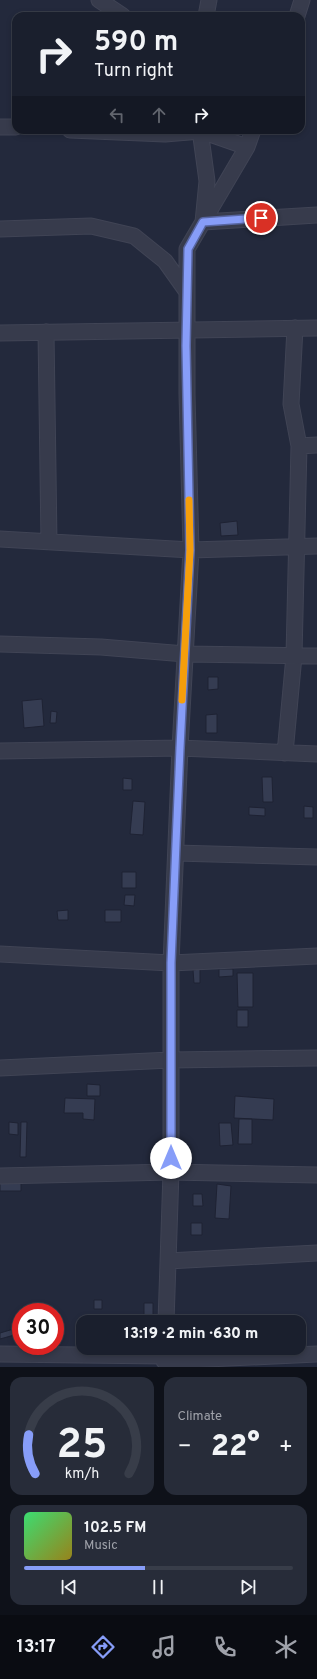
<!DOCTYPE html>
<meta charset="utf-8">
<style>
body{margin:0;font-family:Overpass,sans-serif;background:#272c39;color:#f1f3f6;height:100vh;display:flex;flex-direction:column;font-size:15px;white-space:nowrap}
*{box-sizing:border-box;margin:0}
p{font-size:13px;color:#9fa2aa}
.icon{flex:none;width:22px;height:22px;fill:none;stroke:currentColor;stroke-width:2;stroke-linecap:round;stroke-linejoin:round}
.map{position:relative;height:1367px;overflow:hidden}
.side{display:flex;flex-direction:column;gap:10px;padding:10px;background:#0e1119;flex:1}
.side>*{flex:none}
.banner{position:absolute;left:12px;top:12px;width:293px;height:122px;border-radius:12px;box-shadow:0 2px 6px #0003,0 0 0 1px #383d49;background:#1a1f2d;color:#f1f3f6;overflow:hidden}
.speed{position:absolute;left:12px;top:1303px;display:flex;gap:8px;font-size:20px;font-weight:700;text-align:center}
.speed>*{display:grid;place-content:center;width:52px;height:52px;border-radius:50%;background:#1a1f2d;box-shadow:0 2px 6px #0003,0 0 0 1px #383d49;line-height:1}
.speed .limit{border:6px solid #d22;background:#fff;color:#111}
.pin{position:absolute;display:grid;place-items:center;width:34px;height:34px;color:#fff;margin:-17px;border:2px solid #fff;border-radius:50%;box-shadow:0 1px 4px #0007}
.me{position:absolute;width:44px;margin:-22px;rotate:0deg;stroke-linejoin:round;filter:drop-shadow(0 0 3px #0008)}
.turn{display:flex;align-items:center;gap:14px;height:84px;padding:0 16px;font-size:18px}
.turn .icon{width:52px;height:52px;stroke-width:2.5}
.turn b{display:block;font-size:28px;line-height:34px}
.lanes{display:flex;align-items:center;height:38px;padding:0 16px;background:#0003;justify-content:center;gap:20px;direction:ltr}
.lanes .off{opacity:.35}
.big{font-size:30px;font-weight:800;line-height:1.1}
.side .widget{flex:1;display:flex;flex-direction:column;justify-content:center;gap:6px;min-width:0;padding:0 14px;border-radius:12px;background:#272c39}
.side .dial{align-items:center;gap:0}
.dial svg{height:104px;overflow:visible;fill:none;stroke:#383d49;stroke-width:7;stroke-linecap:round;text-anchor:middle}
.dial text{fill:#f1f3f6;stroke:none}
.song{display:flex;align-items:center;gap:12px}
.cover{width:48px;height:48px;border-radius:6px;background:linear-gradient(135deg,hsl(140 70% 55%),hsl(50 70% 35%))}
.played{height:4px;border-radius:2px;background:linear-gradient(90deg,#879df8 45%,#383d49 45%)}
.keys{display:flex;justify-content:space-around;direction:ltr}
.heat{display:flex;justify-content:space-between;align-items:center;font-size:22px;direction:ltr}
.side .tiles{flex:1;display:grid;gap:10px;grid-template-columns:1fr 1fr}
.widget:last-child{grid-column:span 2}
.trip{position:absolute;left:76px;top:1315px;width:230px;height:40px;border-radius:12px;background:#1a1f2d;box-shadow:0 2px 6px #0003,0 0 0 1px #383d49;font-weight:800;line-height:40px;text-align:center}
.tab-bar{display:flex;height:64px;justify-content:space-around;align-items:center;background:#0a0c12;color:#9fa2aa}
.tab-bar .icon{width:28px;height:28px}
.tab-bar .selected{color:#879df8}
.tab-bar b{font-size:18px;color:#f1f3f6}
.map>svg:first-child{display:block}
.building{fill:#353c52;stroke:#1e2233}
.lines{fill:none;stroke-linecap:round;stroke-linejoin:round}
.minor-casing{stroke:#404455;stroke-width:17}
.minor{stroke:#373b4c;stroke-width:15}
.route-casing{stroke:#5866a1;stroke-width:10}
.route{stroke:#879df8;stroke-width:7}
.slow{stroke:#f59e0b;stroke-width:7}
</style>
<div class="map">
<svg width="317" height="1367" viewBox="0 0 317 1367">
<rect width="100%" height="100%" fill="#23293c"/>
<path class="building" d="M237,521L238,535L221,536L220,523Z
M208,677H218V689L208,690Z
M42,699L44,726L24,728L22,701Z
M51,711L57,712L56,723H50Z
M217,714V733H206V715Z
M262,777H272L273,802H263Z
M123,778L132,779V790H123Z
M133,801L145,802L143,835L130,834Z
M304,806L313,807V818H304Z
M249,807L265,808V816L249,815Z
M122,872H136V888H122Z
M125,895H135L134,906L124,905Z
M68,910V920H58L57,911Z
M105,910H121V922H105Z
M200,969V983H194L193,970Z
M219,969H233V976L219,977Z
M237,973H253V1007H238Z
M237,1010H248V1027H237Z
M87,1084L100,1085V1096H87Z
M235,1096L274,1099L273,1120L234,1118Z
M65,1098L95,1099L94,1120L83,1119V1113H64Z
M239,1119H252V1144H238Z
M9,1122L18,1123V1135L9,1134Z
M21,1122H27L26,1157H20Z
M219,1123H231L233,1145L220,1146Z
M0,1183H21V1191H0Z
M217,1184L231,1186L229,1219L215,1218Z
M193,1194H202L203,1206H193Z
M191,1223H202V1235H191Z
M94,1300H102V1309H94Z
M144,1303H153V1322H144Z
M17,1328L18,1334L0,1339V1333Z"/>
<g class="lines">
<defs>
<path id="minor" d="M99,0L123,16
M206,16L209,0
M297,16L302,0
M0,127H16
M70,130L165,134L201,131L247,147
M200,130L207,181L203,222L317,215
M0,229L91,226L134,236L165,261L187,292
M46,332L49,542
M0,333L317,328
M299,446L317,445
M0,539L191,550L317,546
M0,644L101,647L185,654L317,656
M0,751L180,748L317,754
M285,753L294,656L299,446L291,404L295,328
M176,853L317,857
M0,954L171,963L317,956
M0,1068L171,1060L317,1058
M0,1176L171,1172L317,1175
M168,1261L317,1253
M166,1322L171,1172V963L180,748L191,550L187,394V249L247,147L253,130
M0,1354L164,1356
M164,1361L317,1354"/>
</defs>
<use href="#minor" class="minor-casing"/>
<use href="#minor" class="minor"/>
</g>
<g class="lines">
<defs>
<path id="route" d="M171,1158V963L180,748L190,550L186,346L188,249L203,222L261,218"/>
</defs>
<use href="#route" class="route-casing"/>
<use href="#route" class="route"/>
<path class="slow" d="M182,700L190,550L189,500"/>
</g>
</svg>
<div class="speed"><div class="limit">30</div></div>
<div class="pin" style="left:261px;top:218px;background:#d93025"><svg class="icon" aria-label="arrive" viewBox="0 0 24 24"><path d="M6 21V4h12l-3 4 3 4H6"/></svg></div>
<svg class="me" style="left:171px;top:1158px" viewBox="-20 -20 40 40"><circle r="19" fill="#fff"/><path d="M0-13L10 11 0 6-10 11z" fill="#879df8"/></svg>
<div class="trip">13:19 · 2 min · 630 m</div>
<div class="banner">
<div class="turn"><svg class="icon" aria-label="right" viewBox="0 0 24 24"><path d="M7 20v-9h11M14 6l5 5-5 5"/></svg><div><b>590 m</b>Turn right</div></div>
<div class="lanes"><svg class="icon off" aria-label="left" viewBox="0 0 24 24"><path d="M17 20v-9H6M10 6l-5 5 5 5"/></svg><svg class="icon off" aria-label="ahead" viewBox="0 0 24 24"><path d="M12 20V5M6 11l6-6 6 6"/></svg><svg class="icon" aria-label="right" viewBox="0 0 24 24"><path d="M7 20v-9h11M14 6l5 5-5 5"/></svg></div>
</div>
</div>
<section class="side">
<div class="tiles">
<div class="widget dial"><svg viewBox="0 0 100 80">
<path d="M14 69A42 42 0 1 1 86 69"/>
<path d="M14 69A42 42 0 0 1 9 39" stroke="#879df8"/>
<text x="50" y="56" font-size="32" font-weight="700">25</text>
<text x="50" y="72" font-size="11">km/h</text>
</svg></div>
<div class="widget"><p>Climate</p>
<div class="heat"><a>−</a><b class="big">22°</b><a>+</a></div>
</div>
<div class="widget">
<div class="song"><i class="cover"></i><div><b>102.5 FM</b><p>Music</p></div></div>
<div class="played"></div>
<div class="keys"><svg class="icon" aria-label="previous" viewBox="0 0 24 24"><path d="M18 5L8 12l10 7zM5 5v14"/></svg><svg class="icon" aria-label="pause" viewBox="0 0 24 24"><path d="M8 5v14M16 5v14"/></svg><svg class="icon" aria-label="next" viewBox="0 0 24 24"><path d="M6 5l10 7-10 7zM19 5v14"/></svg></div>
</div>
</div>
</section>
<nav class="tab-bar">
<b>13:17</b>
<svg class="icon selected" aria-label="directions" viewBox="0 0 24 24"><path d="M12 3l9 9-9 9-9-9zM9 14v-3h6M13 9l2 2-2 2"/></svg>
<svg class="icon" aria-label="music" viewBox="0 0 24 24"><path d="M9 18V5l10-2v13"/><circle cx="6" cy="18" r="3"/><circle cx="16" cy="16" r="3"/></svg>
<svg class="icon" aria-label="phone" viewBox="0 0 24 24"><path d="M5 4h4l2 5-3 2q2 4 5 5l2-3 5 2v4C11 20 4 13 5 4z"/></svg>
<svg class="icon" aria-label="climate" viewBox="0 0 24 24"><path d="M12 3v18M4 7l16 10M4 17L20 7"/></svg>
</nav>
